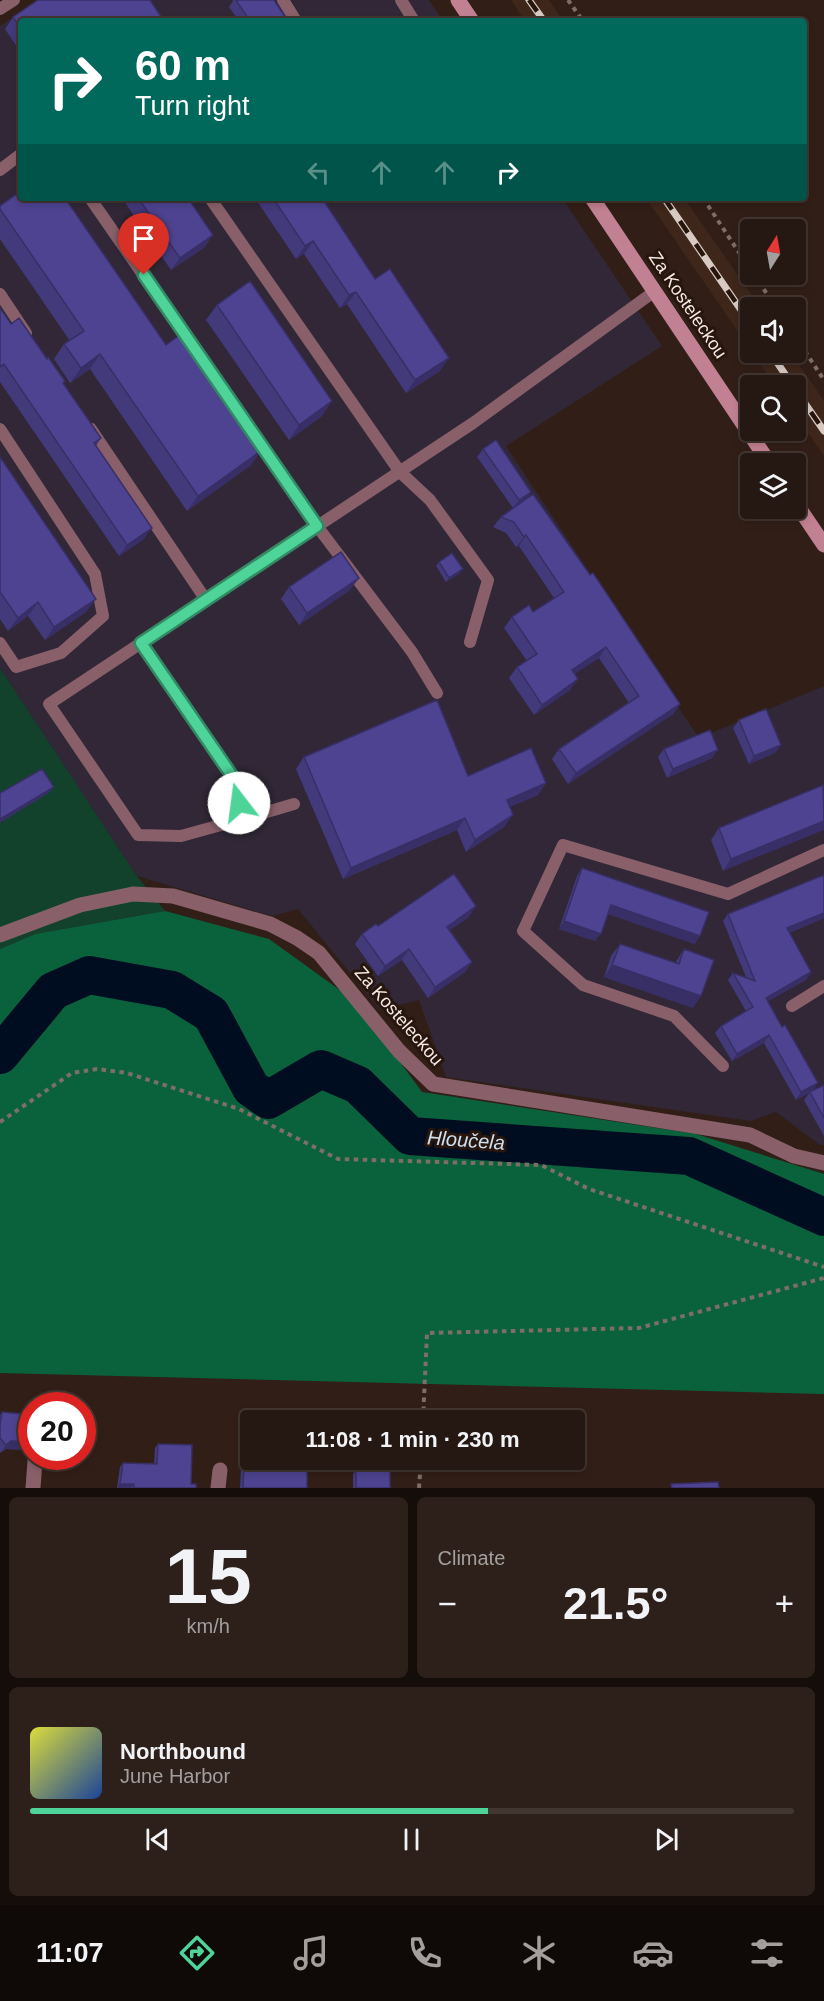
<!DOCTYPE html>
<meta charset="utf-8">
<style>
body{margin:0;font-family:Helvetica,sans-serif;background:#2d201a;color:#f1f3f6;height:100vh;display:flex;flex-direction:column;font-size:22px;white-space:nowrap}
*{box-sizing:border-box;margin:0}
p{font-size:20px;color:#a39f9f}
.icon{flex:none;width:33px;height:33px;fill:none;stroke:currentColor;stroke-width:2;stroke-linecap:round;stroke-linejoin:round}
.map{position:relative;height:1488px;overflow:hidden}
.drawer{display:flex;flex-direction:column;gap:9px;padding:9px;background:#140d09;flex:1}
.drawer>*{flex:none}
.guide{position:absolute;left:18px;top:18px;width:789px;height:183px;border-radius:6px;box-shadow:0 3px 9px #0003,0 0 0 2px #423631;background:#00695c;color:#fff;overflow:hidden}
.needle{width:39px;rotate:11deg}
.fabs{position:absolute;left:740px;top:219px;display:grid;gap:12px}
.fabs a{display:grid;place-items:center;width:66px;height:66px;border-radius:6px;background:#251711;box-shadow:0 3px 9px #0003,0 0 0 2px #423631;font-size:30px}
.speed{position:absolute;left:18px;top:1392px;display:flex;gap:12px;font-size:30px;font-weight:700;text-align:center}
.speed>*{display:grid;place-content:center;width:78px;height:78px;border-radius:50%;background:#251711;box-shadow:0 3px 9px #0003,0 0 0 2px #423631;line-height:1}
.speed .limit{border:9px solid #d22;background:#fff;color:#111}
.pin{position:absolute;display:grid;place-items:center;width:51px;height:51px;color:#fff;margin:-62px -26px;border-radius:50% 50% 50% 0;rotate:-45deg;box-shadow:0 0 6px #0007}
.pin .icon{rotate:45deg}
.me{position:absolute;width:66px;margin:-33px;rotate:345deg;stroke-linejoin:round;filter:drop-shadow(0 0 4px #0008)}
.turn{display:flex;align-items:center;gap:21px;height:126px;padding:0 18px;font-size:27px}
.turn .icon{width:78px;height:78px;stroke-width:2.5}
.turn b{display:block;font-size:42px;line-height:51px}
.lanes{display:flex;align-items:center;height:57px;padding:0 18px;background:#0003;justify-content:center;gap:30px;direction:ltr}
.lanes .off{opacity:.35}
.big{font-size:45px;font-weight:600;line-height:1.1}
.drawer .widget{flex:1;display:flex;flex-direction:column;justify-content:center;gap:9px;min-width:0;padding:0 21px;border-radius:9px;background:#2d201a}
.drawer .dial{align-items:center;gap:0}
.dial b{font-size:78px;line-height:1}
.song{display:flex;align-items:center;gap:18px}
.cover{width:72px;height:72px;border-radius:9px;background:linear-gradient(135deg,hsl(60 70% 55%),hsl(220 70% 35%))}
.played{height:6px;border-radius:3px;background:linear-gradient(90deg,#4ed399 60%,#423631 60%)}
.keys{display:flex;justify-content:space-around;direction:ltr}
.heat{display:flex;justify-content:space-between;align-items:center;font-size:33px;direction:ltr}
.drawer .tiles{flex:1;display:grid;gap:9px;grid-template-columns:1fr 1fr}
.widget:last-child{grid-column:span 2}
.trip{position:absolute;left:240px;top:1410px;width:345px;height:60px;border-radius:6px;background:#251711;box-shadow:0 3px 9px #0003,0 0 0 2px #423631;font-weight:600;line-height:60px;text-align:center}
.menu{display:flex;height:96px;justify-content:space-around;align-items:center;background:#0f0907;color:#a39f9f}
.menu .icon{width:42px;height:42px}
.menu .selected{color:#4ed399}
.menu b{font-size:27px;color:#f1f3f6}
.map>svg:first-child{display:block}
.built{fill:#3e261a}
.industrial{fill:#312736}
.green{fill:#12422b}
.forest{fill:#0a623d}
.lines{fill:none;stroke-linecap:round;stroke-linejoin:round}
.river{stroke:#000c1f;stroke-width:38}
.path{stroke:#7d6e66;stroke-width:4;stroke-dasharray:4.5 4.5;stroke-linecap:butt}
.lane{stroke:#89606a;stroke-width:12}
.street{stroke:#89606a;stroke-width:15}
.secondary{stroke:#c28192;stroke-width:15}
.rail-casing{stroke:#d6cac3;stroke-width:7}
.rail{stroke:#27160e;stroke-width:4.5;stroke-dasharray:14;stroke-linecap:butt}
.wall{fill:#433a7c}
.shaded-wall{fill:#372f65}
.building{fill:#4e4390;stroke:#372f65;stroke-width:1.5}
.route-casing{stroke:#338963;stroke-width:15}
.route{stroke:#4ed399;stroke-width:10}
.labels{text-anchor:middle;stroke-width:6;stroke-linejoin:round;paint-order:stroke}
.street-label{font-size:18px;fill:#f6eae4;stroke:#27160e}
.water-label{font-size:20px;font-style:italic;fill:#cee0f1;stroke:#27160e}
</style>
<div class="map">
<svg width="824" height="1488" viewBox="0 0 824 1488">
<rect width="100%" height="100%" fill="#311f17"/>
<path class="built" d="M511,0H549L563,21H525Z
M646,198H684L760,307L750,308V349Z
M752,353H791L824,401V456L795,414V386L775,385Z"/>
<path class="industrial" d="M39,0H429L443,21H21V198H562L662,346L506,446L699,738L824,686V1145H820L776,1112L751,1121L446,1077L419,1000L380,1010L298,909L272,916L137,876L0,668V26Z"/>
<path class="green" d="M0,668L137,876L165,911L35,934L0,949Z"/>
<path class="forest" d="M165,911L269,939L355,1001L422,1092L696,1134L824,1174V1394L0,1373V949L35,934Z"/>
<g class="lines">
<path class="river" d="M0,1055L53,991L89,975L172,990L211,1014L251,1088L268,1100L321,1069L358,1085L410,1136L689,1156L824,1217"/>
<path class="path" d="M568,0L583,21
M703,198L750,269
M754,274L776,308
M795,336L824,380
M0,1122L72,1073L97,1069L127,1073L239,1109L338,1159L541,1165L589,1189L824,1267
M423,1420L427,1333L639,1328L824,1278
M419,1488L421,1460"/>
<path class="lane" d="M283,0L296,21
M401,0L414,21
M0,9L14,0
M0,170L21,154
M90,198L317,526L412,652L437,693
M210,198L400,472L430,500L488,580L470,642
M0,294L26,333
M0,429L95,574L103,616L61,653L16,667L0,643
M91,429L206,600
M141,643L239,786V820L181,836L138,835L49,704L473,423L655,291
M239,820L294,804
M792,1006L824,986
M723,1066L674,1016L583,985L523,931L563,845L728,894L824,850"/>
<path class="street" d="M0,935L80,905L133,894L173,896L270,924L297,938L319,953L399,1051L433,1084L750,1135L794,1156L824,1163
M33,1488L35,1461
M218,1488L220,1470"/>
<path class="secondary" d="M458,0L472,21
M592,198L770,464
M795,502L824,545"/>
<defs>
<path id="rail" d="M529,0L544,21
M664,198L750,323
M770,352L793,386
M795,389L824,431"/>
</defs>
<use href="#rail" class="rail-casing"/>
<use href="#rail" class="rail"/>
</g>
<path class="wall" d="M232,0H274L288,21H239L229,7L233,1Z
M13,17L21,21V53L5,29Z
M122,198H188L205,247L171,270Z
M255,198H322L375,279L440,371L406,393L347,304L340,308L304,254L296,259Z
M0,206L166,345L251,465L187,511L90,369L70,383L54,359L64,344L70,341L0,239Z
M217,305L322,416L289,440L206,320Z
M0,308L11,324L47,359L101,438L96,446L144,539L119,556L0,382Z
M483,449L531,492L526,499L680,704L673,714L568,784L552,759L559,749L629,703L599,658L574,674L570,690L534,715L509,678L517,667L527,661L504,628L512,617L533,612L554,598L519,546L516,547L506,533L493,527L501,517L513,508L477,457Z
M0,457L86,612L45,640L28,616L8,631L0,619Z
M439,562L460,573L446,582L436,566Z
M289,587L350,590L299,625L281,599Z
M739,720L781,745L775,753L749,764L733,728Z
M664,749L712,758L667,778L658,757Z
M304,757L468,776L546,783L538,795L509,807L504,827L466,852L457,830L343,879L296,769Z
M823,785L723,871L711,840L719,828Z
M582,868L695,944L608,914L595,941L559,929L577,876Z
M824,875V918L789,933L811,972L806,980L768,1001L813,1091L824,1085V1136L804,1100L810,1092L796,1100L764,1043L732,1061L715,1033L721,1026L746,1011L728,980L733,973L746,977L723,921L728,914Z
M469,917L450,930L472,962L465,972L428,998L402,960L378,976L355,944L362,934L378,926Z
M620,944L675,963L684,949L693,1008L604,977L611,956Z
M2,1412L32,1415L6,1449L0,1453V1415Z
M158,1444L191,1484L196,1488H117L120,1467L123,1463L154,1464L155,1448Z
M245,1444L265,1466L307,1488H240L242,1448Z
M358,1460H390V1488H353V1474L356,1470H358Z"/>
<path class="shaded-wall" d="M213,235L205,247L171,270L180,258Z
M313,241L304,254L296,259L305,246Z
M356,292L347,304L340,308L349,295Z
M100,354L90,369L70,383L81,368Z
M449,358L440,371L406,393L415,380Z
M332,401L322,416L289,440L299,425Z
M262,450L251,465L187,511L198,496Z
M531,492L526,500L513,508L519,500Z
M152,528L144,539L119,556L127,545Z
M526,535L519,546L516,547L524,537Z
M463,569L460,573L446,582L449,578Z
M359,578L350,590L299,625L307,613Z
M96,599L86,612L45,640L54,627Z
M38,602L28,616L8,631L18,618Z
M606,647L599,658L564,681L572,670Z
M578,679L570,690L534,715L542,705Z
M680,704L673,714L568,784L576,773Z
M781,745L775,753L749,764L754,756Z
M718,750L712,758L667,778L673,769Z
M546,783L538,795L498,812L507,800Z
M54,787L49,793L0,823V819Z
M513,815L504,827L466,852L475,840Z
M465,818L457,830L343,879L351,868Z
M824,821V830L723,871L731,859Z
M611,905L700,936L695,944L605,913Z
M476,906L469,917L440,937L447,927Z
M824,913V918L781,936L787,928Z
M564,921L601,934L595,941L559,929Z
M409,949L402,960L378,976L385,966Z
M472,962L465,972L428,998L435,987Z
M612,965L701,996L693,1008L604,977Z
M811,972L806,980L761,1005L766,998Z
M769,1035L764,1043L732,1061L737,1054Z
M818,1083L813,1091L796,1100L801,1092Z
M11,1441L32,1442V1451L6,1449L0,1453L6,1445Z
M120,1484H134L131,1488H117Z"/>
<path class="building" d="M38,0H150L164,21H21V29L13,17Z
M236,0H274L288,21H250Z
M21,191V198H65L166,345L181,334L262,450L198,496L100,354L81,368L64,344L84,331L0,209V206Z
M138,198H188L213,235L180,258Z
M273,198H322L375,279L390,269L449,358L415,380L356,292L349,295L313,241L305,246Z
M250,281L332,401L299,425L217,305Z
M0,308L11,324L19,318L47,359L48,357L65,381L63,383L101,438L94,443L152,528L127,545L4,364L0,367Z
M496,440L531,492L519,500L483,449Z
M0,457L96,599L54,627L38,602L18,618L0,592Z
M533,494L590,575L593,573L680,704L576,773L559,749L639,696L606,647L572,670L578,679L542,705L517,667L537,654L512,617L529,605L533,612L564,592L526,535L524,537L514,522L501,517Z
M341,552L359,578L307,613L289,587Z
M452,553L463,569L449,578L439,562Z
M437,700L468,776L531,748L546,783L507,800L513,815L475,840L465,818L351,868L304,757Z
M766,709L781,745L754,756L739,720Z
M710,730L718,750L673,769L664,749Z
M42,769L54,787L0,819V793Z
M823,785L824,821L731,859L719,828Z
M582,868L709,912L700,936L611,905L601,934L564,921Z
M454,874L476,906L447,927L472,962L435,987L409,949L385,966L362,934L376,924L378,926Z
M824,875V913L787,928L811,972L766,998L782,1027L785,1025L818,1083L801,1092L769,1035L737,1054L721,1026L753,1007L733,973L755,981L728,914Z
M620,944L679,964L684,949L714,960L701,996L612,965Z
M824,1085V1118L810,1092Z
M2,1412L32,1415V1442L11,1441L6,1445L0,1438V1424Z
M158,1444L192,1445L191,1484H196V1488H134V1484H120L123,1463L157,1464Z
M245,1444H250V1460H265V1466L307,1468V1488H243Z
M361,1460H390V1488H356V1470H361Z
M718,1482L719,1488H672L671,1484Z"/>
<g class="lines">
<defs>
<path id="route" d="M144,275L317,526L141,643L239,786V803"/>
</defs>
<use href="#route" class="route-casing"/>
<use href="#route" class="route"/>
</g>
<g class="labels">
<g class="street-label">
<text transform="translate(688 305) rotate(56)" y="6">Za Kosteleckou</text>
<text transform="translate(399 1016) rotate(49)" y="6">Za Kosteleckou</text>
</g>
<g class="water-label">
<text transform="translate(466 1140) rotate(4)" y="7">Hloučela</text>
</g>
</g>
</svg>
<div class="fabs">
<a><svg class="needle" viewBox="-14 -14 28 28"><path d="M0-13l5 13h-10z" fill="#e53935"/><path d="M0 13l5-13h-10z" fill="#a39f9f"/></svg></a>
<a><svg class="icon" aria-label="sound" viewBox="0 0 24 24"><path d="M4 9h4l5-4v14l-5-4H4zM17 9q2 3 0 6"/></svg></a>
<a><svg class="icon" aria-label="search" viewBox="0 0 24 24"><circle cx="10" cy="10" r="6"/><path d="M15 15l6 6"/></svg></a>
<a><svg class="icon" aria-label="layers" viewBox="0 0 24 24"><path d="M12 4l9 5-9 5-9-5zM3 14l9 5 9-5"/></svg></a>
</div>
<div class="speed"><div class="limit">20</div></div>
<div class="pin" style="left:144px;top:275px;background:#d93025"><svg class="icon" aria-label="arrive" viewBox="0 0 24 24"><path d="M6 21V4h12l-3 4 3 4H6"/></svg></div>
<svg class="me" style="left:239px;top:803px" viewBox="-20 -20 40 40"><circle r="19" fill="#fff"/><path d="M0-13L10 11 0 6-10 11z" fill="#4ed399"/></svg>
<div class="trip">11:08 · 1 min · 230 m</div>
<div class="guide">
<div class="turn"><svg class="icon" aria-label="right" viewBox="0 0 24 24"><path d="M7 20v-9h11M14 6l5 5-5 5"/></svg><div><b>60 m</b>Turn right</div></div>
<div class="lanes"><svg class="icon off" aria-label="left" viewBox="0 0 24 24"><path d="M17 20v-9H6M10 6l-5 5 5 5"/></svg><svg class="icon off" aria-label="ahead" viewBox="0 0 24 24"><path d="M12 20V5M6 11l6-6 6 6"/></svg><svg class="icon off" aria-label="ahead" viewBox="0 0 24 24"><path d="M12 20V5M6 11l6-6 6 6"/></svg><svg class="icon" aria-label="right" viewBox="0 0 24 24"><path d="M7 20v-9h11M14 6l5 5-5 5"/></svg></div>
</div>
</div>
<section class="drawer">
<div class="tiles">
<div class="widget dial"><b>15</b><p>km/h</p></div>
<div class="widget"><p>Climate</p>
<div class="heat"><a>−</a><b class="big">21.5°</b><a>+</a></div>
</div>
<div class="widget">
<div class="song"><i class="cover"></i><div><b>Northbound</b><p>June Harbor</p></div></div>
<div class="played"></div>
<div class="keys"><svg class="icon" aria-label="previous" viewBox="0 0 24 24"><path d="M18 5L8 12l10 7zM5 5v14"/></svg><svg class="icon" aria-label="pause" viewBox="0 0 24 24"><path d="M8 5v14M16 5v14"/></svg><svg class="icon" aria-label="next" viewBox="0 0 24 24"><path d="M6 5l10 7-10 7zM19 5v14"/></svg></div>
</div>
</div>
</section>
<nav class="menu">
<b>11:07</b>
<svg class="icon selected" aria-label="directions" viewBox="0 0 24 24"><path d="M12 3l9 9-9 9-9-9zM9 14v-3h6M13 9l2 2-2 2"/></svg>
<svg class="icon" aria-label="music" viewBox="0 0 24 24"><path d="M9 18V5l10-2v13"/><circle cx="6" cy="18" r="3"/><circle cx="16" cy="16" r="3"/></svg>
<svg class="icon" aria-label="phone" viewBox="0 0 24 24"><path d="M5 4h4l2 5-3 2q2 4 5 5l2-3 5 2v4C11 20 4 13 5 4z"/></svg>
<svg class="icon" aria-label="climate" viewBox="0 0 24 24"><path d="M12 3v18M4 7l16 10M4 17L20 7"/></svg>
<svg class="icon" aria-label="car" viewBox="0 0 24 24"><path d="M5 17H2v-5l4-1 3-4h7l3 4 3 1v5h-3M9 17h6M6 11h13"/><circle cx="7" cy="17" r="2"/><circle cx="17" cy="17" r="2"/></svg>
<svg class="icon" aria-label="filters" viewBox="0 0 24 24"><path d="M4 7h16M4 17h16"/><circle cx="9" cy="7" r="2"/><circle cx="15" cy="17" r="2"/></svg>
</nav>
